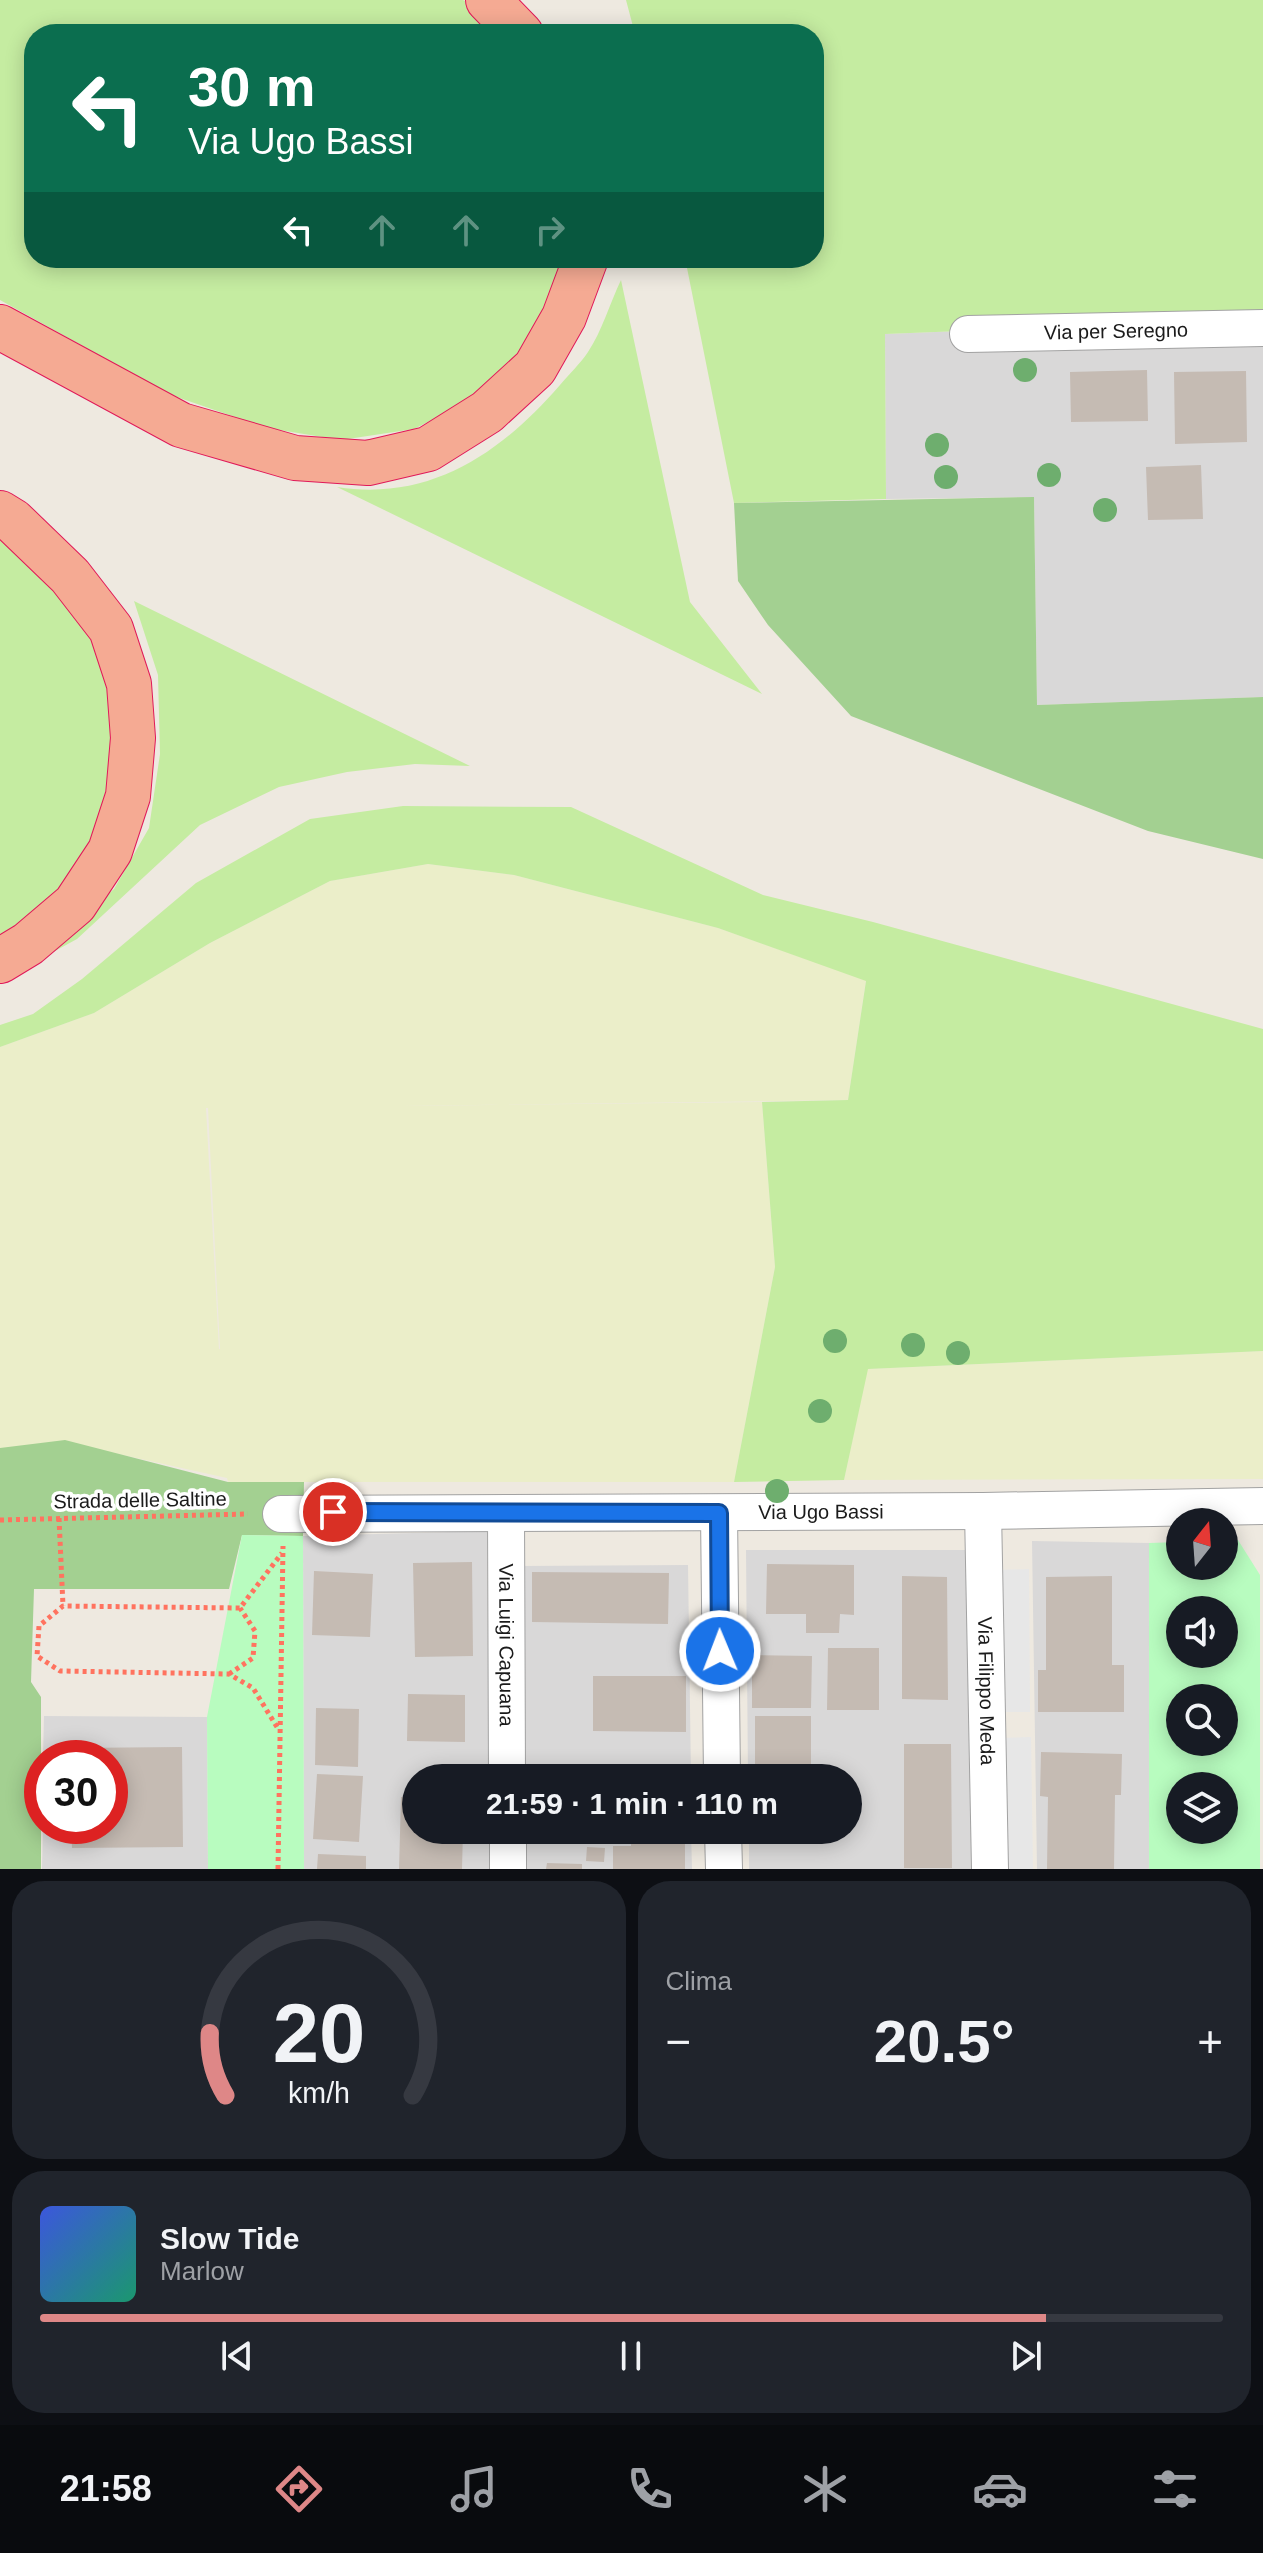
<!DOCTYPE html>
<html lang="it">
<meta charset="utf-8">
<style>
body{margin:0;font-family:Helvetica,sans-serif;background:#20242c;color:#f1f3f6;height:100vh;display:flex;flex-direction:column;font-size:30px;white-space:nowrap}
*{box-sizing:border-box;margin:0}
p{font-size:26px;color:#9ea1a6}
.icon{flex:none;width:44px;height:44px;fill:none;stroke:currentColor;stroke-width:2;stroke-linecap:round;stroke-linejoin:round}
.map{position:relative;height:1869px;overflow:hidden}
.details{display:flex;flex-direction:column;gap:12px;padding:12px;background:#0d0f14;flex:1}
.details>*{flex:none}
.banner{position:absolute;left:24px;top:24px;width:800px;height:244px;border-radius:32px;box-shadow:0 4px 20px #0003;background:#0b6e4f;color:#fff;overflow:hidden}
.needle{width:52px;rotate:17deg}
.fabs{position:absolute;left:1166px;top:1508px;display:grid;gap:16px}
.fabs a{display:grid;place-items:center;width:72px;height:72px;border-radius:50%;background:#171b24;box-shadow:0 4px 20px #0003;font-size:40px}
.speed{position:absolute;left:24px;top:1740px;display:flex;gap:16px;font-size:40px;font-weight:700;text-align:center}
.speed>*{display:grid;place-content:center;width:104px;height:104px;border-radius:50%;background:#171b24;box-shadow:0 4px 20px #0003;line-height:1}
.speed .limit{border:12px solid #d22;background:#fff;color:#111}
.pin{position:absolute;display:grid;place-items:center;width:68px;height:68px;color:#fff;margin:-34px;border:4px solid #fff;border-radius:50%;box-shadow:0 2px 8px #0007}
.me{position:absolute;width:88px;margin:-44px;rotate:359deg;stroke-linejoin:round;filter:drop-shadow(0 0 6px #0008)}
.turn{display:flex;align-items:center;gap:28px;height:168px;padding:0 32px;font-size:36px}
.turn .icon{width:104px;height:104px;stroke-width:2.5}
.turn b{display:block;font-size:56px;line-height:68px}
.lanes{display:flex;align-items:center;height:76px;padding:0 32px;background:#0003;justify-content:center;gap:40px;direction:ltr}
.lanes .off{opacity:.35}
.big{font-size:60px;font-weight:700;line-height:1.1}
.details .card{flex:1;display:flex;flex-direction:column;justify-content:center;gap:12px;min-width:0;padding:0 28px;border-radius:32px;background:#20242c}
.details .dial{align-items:center;gap:0}
.dial svg{height:208px;overflow:visible;fill:none;stroke:#363941;stroke-width:7;stroke-linecap:round;text-anchor:middle}
.dial text{fill:#f1f3f6;stroke:none}
.song{display:flex;align-items:center;gap:24px}
.cover{width:96px;height:96px;border-radius:12px;background:linear-gradient(135deg,hsl(230 70% 55%),hsl(160 70% 35%))}
.played{height:8px;border-radius:4px;background:linear-gradient(90deg,#de8787 85%,#363941 85%)}
.keys{display:flex;justify-content:space-around;direction:ltr}
.heat{display:flex;justify-content:space-between;align-items:center;font-size:44px;direction:ltr}
.details .tiles{flex:1;display:grid;gap:12px;grid-template-columns:1fr 1fr}
.card:last-child{grid-column:span 2}
.trip{position:absolute;left:402px;top:1764px;width:460px;height:80px;border-radius:40px;background:#171b24;box-shadow:0 4px 20px #0003;font-weight:700;line-height:80px;text-align:center}
.dock{display:flex;height:128px;justify-content:space-around;align-items:center;background:#090b0e;color:#9ea1a6}
.dock .icon{width:56px;height:56px}
.dock .selected{color:#de8787}
.dock b{font-size:36px;color:#f1f3f6}
.map>svg:first-child{display:block}
.residential{fill:#d9d8d8}
.farmland{fill:#ebeec9;fill-rule:evenodd}
.grass{fill:#c5eca1}
.forest{fill:#a3d091}
.park{fill:#b8fcbf;fill-rule:evenodd}
.parking{fill:#e7e7e7}
.building{fill:#c5bbb3}
.lines{fill:none;stroke-linecap:round;stroke-linejoin:round}
.minor-casing{stroke:#a2a2a2;stroke-width:38}
.trunk-casing{stroke:#e01959;stroke-width:46}
.path{stroke:#ff735f;stroke-width:5;stroke-dasharray:4 4;stroke-linecap:butt}
.minor{stroke:#fff;stroke-width:36}
.trunk{stroke:#f5aa93;stroke-width:44}
.tree{fill:#6eae6e}
.route-casing{stroke:#114b97;stroke-width:20}
.route{stroke:#1a73e8;stroke-width:14}
.labels{text-anchor:middle;stroke-width:7;stroke-linejoin:round;paint-order:stroke}
.street-label{font-size:20px;fill:#1b1b1b;stroke:#fff}
</style>
<div class="map">
<svg width="1263" height="1869" viewBox="0 0 1263 1869">
<rect width="100%" height="100%" fill="#eee9e0"/>
<path class="residential" d="M1263,319V697L1037,705L1034,497L886,499L885,334Z
M487,1531L489,1778H416V1830H490V1869H304L303,1536Z
M1032,1541L1149,1543V1869H1037Z
M746,1550H972L976,1869H749V1830H848V1778H748Z
M688,1565L691,1778H521L520,1566Z
M44,1716L207,1717L208,1869H42L43,1826H110V1758H43Z
M521,1830H691L692,1869H521Z"/>
<path class="farmland" d="M428,864L514,875L718,928L866,980L848,1100L402,1106L762,1102L775,1267L734,1482H228L227,1478L64,1442L0,1450V1047L94,1013L210,943L330,881ZM206,1108H208L220,1349H219Z
M1263,1351V1479L844,1480L867,1369Z"/>
<path class="grass" d="M0,0H463L481,9L506,34H34V258H571L534,343L482,395L414,429L341,440L267,428L171,395L0,300Z
M626,0H1263V319L885,334L886,499L734,503L685,258H814V34H635Z
M621,280L690,602L762,694L337,487C431,502 502,452 560,385C569,374 580,364 588,352C602,331 610,303 621,280Z
M0,525L107,655L120,739L109,803L80,859L43,911L0,940Z
M134,601L470,766L415,764L347,772L279,787L200,825L77,939L22,969L114,889L149,828L160,754L158,675Z
M403,806L571,807L763,895L873,922L1263,1029V1351L868,1369L844,1480L734,1482L775,1267L762,1102L848,1100L866,981L718,928L514,875L428,864L330,881L210,943L94,1013L0,1047V1025L33,1014L82,979L196,883L310,819Z"/>
<path class="forest" d="M1034,497L1037,705L1263,697V859L1148,831L851,716L768,625L738,581L734,503Z
M65,1440L228,1482H304L303,1536L242,1535L229,1589H34L31,1682L41,1697V1869H0V1448Z"/>
<path class="park" d="M242,1535L303,1536L304,1869H208L207,1717Z
M1224,1540H1238L1260,1575V1869H1149V1543L1180,1542V1566H1224ZM1180,1610H1224V1654H1180ZM1180,1698H1224V1742H1180ZM1180,1786H1224V1830H1180Z"/>
<path class="parking" d="M1029,1569L1030,1712H1000L997,1570Z
M1031,1737L1033,1869H1002L1000,1738Z"/>
<path class="building" d="M1147,370L1148,421L1071,422L1070,372Z
M1246,371L1247,442L1175,444L1174,372Z
M1201,465L1203,519L1148,520L1146,467Z
M472,1562L473,1656L415,1657L413,1563Z
M767,1564L854,1565V1615L840,1614L839,1633H806V1614H766Z
M314,1571L373,1574L370,1637L312,1635Z
M532,1572L669,1573L668,1624L532,1622Z
M902,1576L947,1577L948,1700L902,1699Z
M1112,1576V1665H1124V1712H1038V1670H1046V1577Z
M828,1648H879V1710H827Z
M752,1655L812,1656L811,1708H752Z
M593,1676H686V1732L593,1731Z
M408,1694L465,1695V1742L407,1741Z
M316,1708L359,1709L358,1767L315,1765Z
M755,1716H811V1764H755Z
M904,1744H951L952,1868H904Z
M182,1747L183,1847L72,1848L71,1826H110V1758H70V1748Z
M1041,1752L1122,1754L1121,1795H1115L1114,1869H1047L1048,1797L1040,1796Z
M317,1774L363,1776L359,1842L313,1839Z
M630,1774H676V1778H630Z
M401,1797L416,1798V1830H463L462,1869H399Z
M631,1830H685V1869H613V1846H631Z
M757,1830H813V1842H757Z
M587,1847L605,1848L604,1862L586,1861Z
M318,1854L366,1856V1869H317Z
M547,1863L582,1864V1869H546Z"/>
<g class="lines">
<defs>
<g id="minor">
<path id="s1" d="M968,334L1263,328"/>
<path id="s2" d="M983,1511L990,1869"/>
<path id="s3" d="M506,1513L507,1778"/>
<path d="M719,1513L722,1778"/>
<path id="s4" d="M281,1514L983,1511L1263,1506"/>
<path d="M508,1830V1869"/>
<path d="M723,1830L724,1869"/>
</g>
<path id="trunk" d="M488,0L521,34
M0,327L181,425L295,458L368,463L428,449L487,412L535,368L564,317L586,258
M0,513L13,521L70,576L111,629L129,684L133,738L128,796L110,851L75,904L28,944L0,961"/>
</defs>
<use href="#minor" class="minor-casing"/>
<use href="#trunk" class="trunk-casing"/>
<path class="path" d="M59,1518L63,1606
M0,1520L248,1514
M229,1674L253,1658L255,1631L240,1608
M277,1727L253,1688L229,1674L60,1671L37,1656L39,1626L63,1606L240,1608L282,1553
M278,1869L283,1546"/>
<use href="#minor" class="minor"/>
<use href="#trunk" class="trunk"/>
</g>
<g class="tree">
<circle cx="1025" cy="370" r="12"/>
<circle cx="937" cy="445" r="12"/>
<circle cx="1049" cy="475" r="12"/>
<circle cx="946" cy="477" r="12"/>
<circle cx="1105" cy="510" r="12"/>
<circle cx="835" cy="1341" r="12"/>
<circle cx="913" cy="1345" r="12"/>
<circle cx="958" cy="1353" r="12"/>
<circle cx="820" cy="1411" r="12"/>
<circle cx="777" cy="1491" r="12"/>
</g>
<g class="lines">
<defs>
<path id="route" d="M333,1512L719,1513L720,1651"/>
</defs>
<use href="#route" class="route-casing"/>
<use href="#route" class="route"/>
</g>
<g class="labels">
<g class="street-label">
<text dy="7" stroke="none"><textPath href="#s1" startOffset="148">Via per Seregno</textPath></text>
<text transform="translate(140 1500) rotate(-1)" y="7">Strada delle Saltine</text>
<text dy="7" stroke="none"><textPath href="#s4" startOffset="540">Via Ugo Bassi</textPath></text>
<text dy="7" stroke="none"><textPath href="#s3" startOffset="132">Via Luigi Capuana</textPath></text>
<text dy="7" stroke="none"><textPath href="#s2" startOffset="180">Via Filippo Meda</textPath></text>
</g>
</g>
</svg>
<div class="fabs">
<a><svg class="needle" viewBox="-14 -14 28 28"><path d="M0-13l5 13h-10z" fill="#e53935"/><path d="M0 13l5-13h-10z" fill="#9ea1a6"/></svg></a>
<a><svg class="icon" aria-label="sound" viewBox="0 0 24 24"><path d="M4 9h4l5-4v14l-5-4H4zM17 9q2 3 0 6"/></svg></a>
<a><svg class="icon" aria-label="search" viewBox="0 0 24 24"><circle cx="10" cy="10" r="6"/><path d="M15 15l6 6"/></svg></a>
<a><svg class="icon" aria-label="layers" viewBox="0 0 24 24"><path d="M12 4l9 5-9 5-9-5zM3 14l9 5 9-5"/></svg></a>
</div>
<div class="speed"><div class="limit">30</div></div>
<div class="pin" style="left:333px;top:1512px;background:#d93025"><svg class="icon" aria-label="arrive" viewBox="0 0 24 24"><path d="M6 21V4h12l-3 4 3 4H6"/></svg></div>
<svg class="me" style="left:720px;top:1651px" viewBox="-20 -20 40 40"><circle r="17" fill="#1a73e8" stroke="#fff" stroke-width="3"/><path d="M0-11L8 9 0 5-8 9z" fill="#fff"/></svg>
<div class="trip">21:59 · 1 min · 110 m</div>
<div class="banner">
<div class="turn"><svg class="icon" aria-label="left" viewBox="0 0 24 24"><path d="M17 20v-9H6M10 6l-5 5 5 5"/></svg><div><b>30 m</b>Via Ugo Bassi</div></div>
<div class="lanes"><svg class="icon" aria-label="left" viewBox="0 0 24 24"><path d="M17 20v-9H6M10 6l-5 5 5 5"/></svg><svg class="icon off" aria-label="ahead" viewBox="0 0 24 24"><path d="M12 20V5M6 11l6-6 6 6"/></svg><svg class="icon off" aria-label="ahead" viewBox="0 0 24 24"><path d="M12 20V5M6 11l6-6 6 6"/></svg><svg class="icon off" aria-label="right" viewBox="0 0 24 24"><path d="M7 20v-9h11M14 6l5 5-5 5"/></svg></div>
</div>
</div>
<section class="details">
<div class="tiles">
<div class="card dial"><svg viewBox="0 0 100 80">
<path d="M14 69A42 42 0 1 1 86 69"/>
<path d="M14 69A42 42 0 0 1 8 45" stroke="#de8787"/>
<text x="50" y="56" font-size="32" font-weight="700">20</text>
<text x="50" y="72" font-size="11">km/h</text>
</svg></div>
<div class="card"><p>Clima</p>
<div class="heat"><a>−</a><b class="big">20.5°</b><a>+</a></div>
</div>
<div class="card">
<div class="song"><i class="cover"></i><div><b>Slow Tide</b><p>Marlow</p></div></div>
<div class="played"></div>
<div class="keys"><svg class="icon" aria-label="previous" viewBox="0 0 24 24"><path d="M18 5L8 12l10 7zM5 5v14"/></svg><svg class="icon" aria-label="pause" viewBox="0 0 24 24"><path d="M8 5v14M16 5v14"/></svg><svg class="icon" aria-label="next" viewBox="0 0 24 24"><path d="M6 5l10 7-10 7zM19 5v14"/></svg></div>
</div>
</div>
</section>
<nav class="dock">
<b>21:58</b>
<svg class="icon selected" aria-label="directions" viewBox="0 0 24 24"><path d="M12 3l9 9-9 9-9-9zM9 14v-3h6M13 9l2 2-2 2"/></svg>
<svg class="icon" aria-label="music" viewBox="0 0 24 24"><path d="M9 18V5l10-2v13"/><circle cx="6" cy="18" r="3"/><circle cx="16" cy="16" r="3"/></svg>
<svg class="icon" aria-label="phone" viewBox="0 0 24 24"><path d="M5 4h4l2 5-3 2q2 4 5 5l2-3 5 2v4C11 20 4 13 5 4z"/></svg>
<svg class="icon" aria-label="climate" viewBox="0 0 24 24"><path d="M12 3v18M4 7l16 10M4 17L20 7"/></svg>
<svg class="icon" aria-label="car" viewBox="0 0 24 24"><path d="M5 17H2v-5l4-1 3-4h7l3 4 3 1v5h-3M9 17h6M6 11h13"/><circle cx="7" cy="17" r="2"/><circle cx="17" cy="17" r="2"/></svg>
<svg class="icon" aria-label="filters" viewBox="0 0 24 24"><path d="M4 7h16M4 17h16"/><circle cx="9" cy="7" r="2"/><circle cx="15" cy="17" r="2"/></svg>
</nav>
